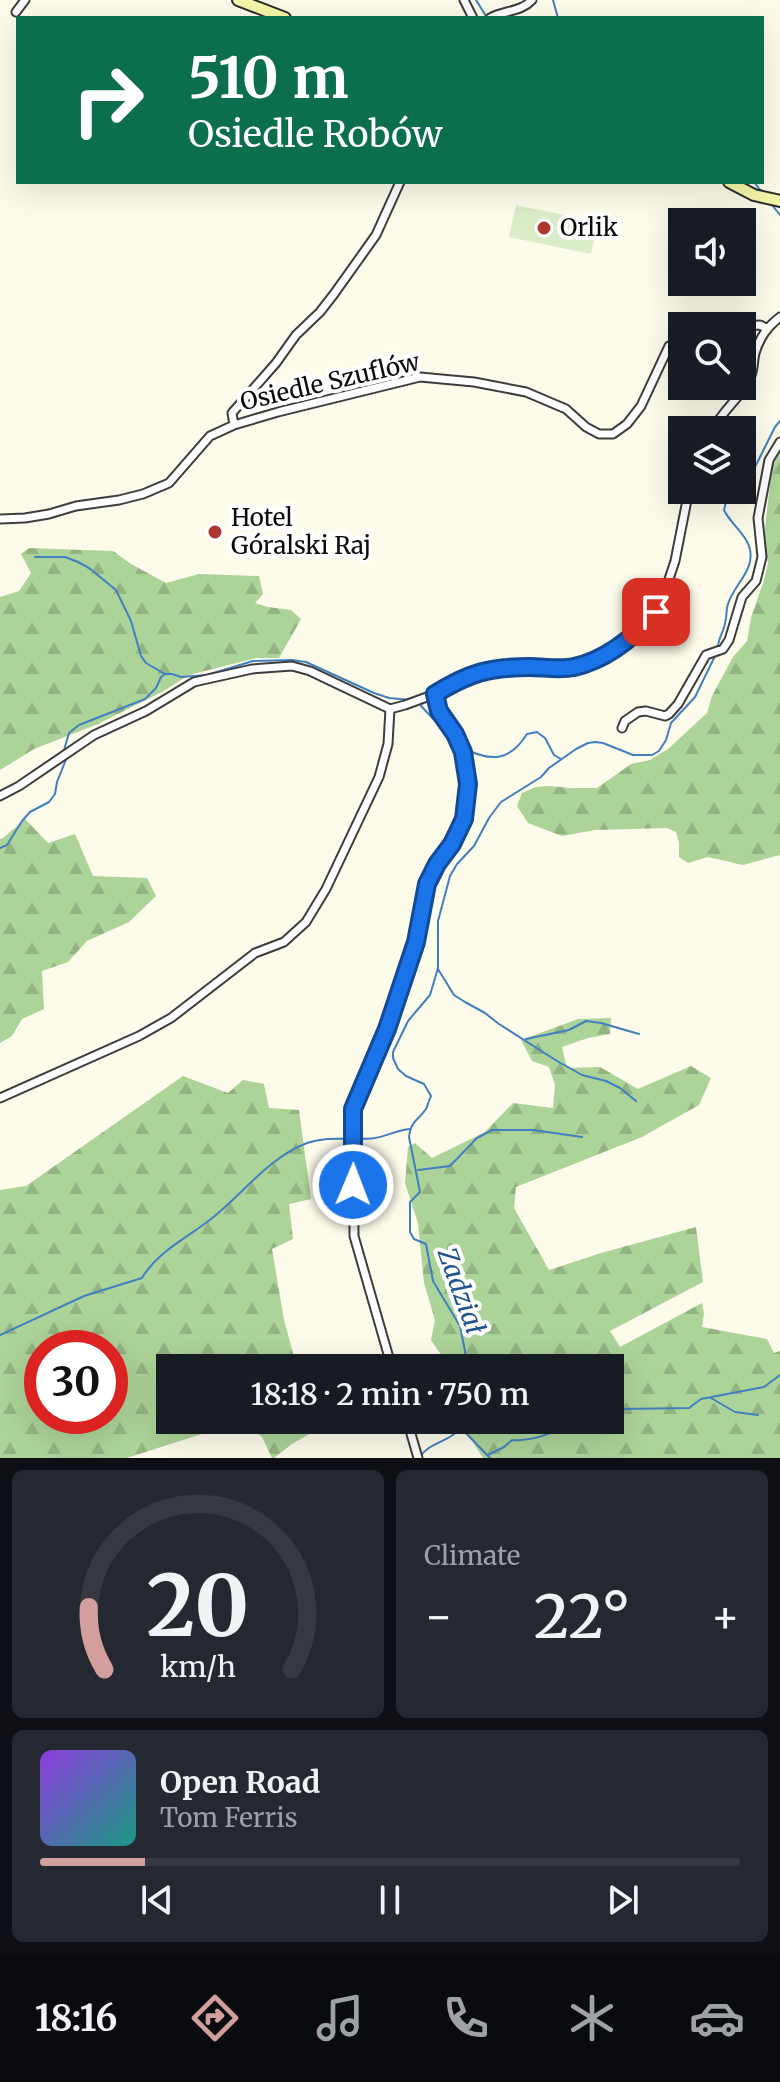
<!DOCTYPE html>
<meta charset="utf-8">
<style>
body{margin:0;font-family:Merriweather,serif;background:#242831;color:#f1f3f6;height:100vh;display:flex;flex-direction:column;font-size:30px;white-space:nowrap}
*{box-sizing:border-box;margin:0}
p{font-size:26px;color:#9ea1a6}
.icon{flex:none;width:44px;height:44px;fill:none;stroke:currentColor;stroke-width:2;stroke-linecap:round;stroke-linejoin:round}
.map{position:relative;height:1458px;overflow:hidden}
.side{display:flex;flex-direction:column;gap:12px;padding:12px;background:#0d0f14;flex:1}
.side>*{flex:none}
.guide{position:absolute;left:16px;top:16px;width:748px;height:168px;border-radius:0px;box-shadow:0 8px 32px #0002;background:#0b6e4f;color:#fff;overflow:hidden}
.controls{position:absolute;left:668px;top:208px;display:grid;gap:16px}
.controls a{display:grid;place-items:center;width:88px;height:88px;border-radius:0px;background:#171b24;box-shadow:0 8px 32px #0002;font-size:40px}
.speed{position:absolute;left:24px;top:1330px;display:flex;gap:16px;font-size:40px;font-weight:700;text-align:center}
.speed>*{display:grid;place-content:center;width:104px;height:104px;border-radius:50%;background:#171b24;box-shadow:0 8px 32px #0002;line-height:1}
.speed .limit{border:12px solid #d22;background:#fff;color:#111}
.pin{position:absolute;display:grid;place-items:center;width:68px;height:68px;color:#fff;margin:-34px;border-radius:16px;box-shadow:0 4px 12px #0006}
.me{position:absolute;width:88px;margin:-44px;rotate:1deg;stroke-linejoin:round;filter:drop-shadow(0 0 6px #0008)}
.turn{display:flex;align-items:center;gap:28px;height:168px;padding:0 40px;font-size:36px}
.turn .icon{width:104px;height:104px;stroke-width:2.5}
.turn b{display:block;font-size:56px;line-height:68px}
.big{font-size:60px;font-weight:600;line-height:1.1}
.side .tile{flex:1;display:flex;flex-direction:column;justify-content:center;gap:12px;min-width:0;padding:0 28px;border-radius:12px;background:#242831}
.side .dial{align-items:center;gap:0}
.dial svg{height:208px;overflow:visible;fill:none;stroke:#363941;stroke-width:7;stroke-linecap:round;text-anchor:middle}
.dial text{fill:#f1f3f6;stroke:none}
.song{display:flex;align-items:center;gap:24px}
.cover{width:96px;height:96px;border-radius:12px;background:linear-gradient(135deg,hsl(270 70% 55%),hsl(170 70% 35%))}
.played{height:8px;border-radius:4px;background:linear-gradient(90deg,#d29f9d 15%,#363941 15%)}
.keys{display:flex;justify-content:space-around;direction:ltr}
.heat{display:flex;justify-content:space-between;align-items:center;font-size:44px;direction:ltr}
.side .tiles{flex:1;display:grid;gap:12px;grid-template-columns:1fr 1fr}
.tile:last-child{grid-column:span 2}
.trip{position:absolute;left:156px;top:1354px;width:468px;height:80px;border-radius:0px;background:#171b24;box-shadow:0 8px 32px #0002;font-weight:600;line-height:80px;text-align:center}
.tab-bar{display:flex;height:128px;justify-content:space-around;align-items:center;background:#090b0e;color:#9ea1a6}
.tab-bar .icon{width:56px;height:56px}
.tab-bar .selected{color:#d29f9d}
.tab-bar b{font-size:36px;color:#f1f3f6}
.map>svg:first-child{display:block}
.forest{fill:url(#forest-firs);fill-rule:evenodd}
.pitch{fill:#dbecc8}
.lines{fill:none;stroke-linecap:round;stroke-linejoin:round}
.stream{stroke:#417fc0;stroke-width:2}
.street-casing{stroke:#3d3d3d;stroke-width:11}
.secondary-casing{stroke:#2c2c2c;stroke-width:14}
.street{stroke:#fff;stroke-width:7}
.secondary{stroke:#f7f7aa;stroke-width:10}
.route-casing{stroke:#114b97;stroke-width:20}
.route{stroke:#1a73e8;stroke-width:14}
.poi-dot{fill:#ad3830;stroke:#fff;stroke-width:3}
.labels{text-anchor:middle;stroke-width:8;stroke-linejoin:round;paint-order:stroke}
.poi-label{font-size:24px;fill:#0a0a0a;stroke:#fff;text-anchor:start}
.street-label{font-size:24px;fill:#0a0a0a;stroke:#fff}
.water-label{font-size:26px;font-style:italic;fill:#20538f;stroke:#fff}
</style>
<div class="map">
<svg width="780" height="1458" viewBox="0 0 780 1458">
<defs>
<pattern id="forest-firs" width="22" height="20" patternUnits="userSpaceOnUse" patternTransform="scale(2)"><rect width="22" height="20" fill="#acd398"/><path d="M5 1l3.5 6h-7zM16 11l3.5 6h-7z" fill="#93b482"/></pattern>
</defs>
<rect width="100%" height="100%" fill="#fdfbea"/>
<path class="forest" d="M780,449V855L743,865L708,857L688,863L679,857V843L676,832L667,828L595,830L562,836L528,823L517,806L522,793L536,787L549,786L571,788H597L631,764L650,760L668,749L707,713L712,696L733,657L747,641L751,618L764,580L768,563L765,546V528L772,468Z
M29,548L113,551L131,564L166,583L199,574L259,576L263,594L255,603L268,607L291,610L301,619L279,658H256L189,675L162,692L98,724L34,749L0,770V597L19,591L31,573L21,554Z
M25,819L48,843L75,834L93,876L147,878L156,896L129,922L87,941L68,962L42,971L44,1009L22,1019L12,1036L0,1043V839L3,838Z
M611,1018L610,1034L588,1038L562,1047L567,1068L600,1067L638,1089L691,1066L711,1078L699,1105L642,1137L516,1187L514,1208L549,1270L601,1253L696,1227L703,1282L610,1331L620,1347L702,1303L704,1313L702,1327L767,1339L774,1353L780,1351V1458H483L459,1420H610V1368H450L431,1340L435,1320L424,1283L418,1223L405,1183L408,1147L415,1143L432,1158L485,1132L513,1103L553,1108L555,1085L549,1067L532,1061L521,1040L578,1019Z
M183,1076L228,1093L243,1080L264,1084L269,1108L299,1110L311,1199L289,1204L293,1239L272,1249L284,1320L297,1368H170V1420H310L313,1432L292,1444L274,1458H272L262,1437L242,1421L127,1458H0V1190L26,1186ZM110,1348V1416H42V1348Z"/>
<path class="pitch" d="M516,205L598,222L591,254L509,237Z"/>
<g class="lines">
<path class="stream" d="M476,0L486,16
M553,0L558,18
M754,182L761,191
M772,205L780,215
M742,472L755,467L775,427L780,421
M35,557H65L78,562L89,568L116,590L131,621L141,656L146,663L165,674
M718,646C719,637 724,631 725,623C727,617 726,609 728,604C734,584 757,569 749,546C744,532 730,523 724,510L729,490
M421,706L456,743
M465,749C492,762 510,761 527,734L537,732L545,738L554,755L561,759
M64,750L69,733L79,725L145,699L156,688L161,677L165,674H172L181,677L207,675L253,661L292,660L306,662L374,693L389,698L411,700
M0,848L7,845L22,821L30,812L49,802L55,794L57,782L67,757
M438,969L454,995L465,1002L485,1013L499,1024L557,1061L582,1075L606,1081L620,1088L636,1101
M526,1039L569,1030L586,1021L601,1023L639,1034
M418,1170L450,1166L477,1138L492,1130H533L582,1137
M0,1335L84,1296L142,1278C158,1251 187,1238 211,1219C243,1194 268,1158 307,1143C329,1135 352,1141 375,1138C387,1136 397,1130 410,1129
M466,1368L465,1351L460,1326L433,1281L426,1244L414,1239L410,1232V1202L420,1192L409,1137C411,1120 418,1121 426,1109C428,1105 429,1100 431,1096L424,1084L406,1076L398,1069L393,1058V1052L408,1021L430,995L438,968V921L450,876L457,864L474,846L489,818L501,802L541,777L549,768L576,749L588,743L595,742L603,743L633,755H652L659,751L666,740L671,723L695,697L715,656
M711,1398L735,1412L758,1415
M610,1413L619,1409L689,1408L701,1399L764,1387L780,1375
M460,1420L461,1428L490,1458
M488,1455L504,1447L512,1440C536,1442 560,1429 582,1420
M420,1457C429,1442 450,1442 461,1428"/>
<defs>
<path id="street" d="M464,0L473,18
M16,12L25,0
M490,18C505,10 521,12 532,0
M742,326L760,325L766,328
M234,425L232,413L276,363L296,335L320,312L334,294L376,235L400,182
M713,430C722,410 741,398 750,378C754,370 753,361 755,353C760,337 767,327 780,317
M0,519L25,518L49,514L76,506L119,500L143,494L169,483L210,436L234,425L278,412L420,377L474,382L526,392L566,409L586,427L599,434H613L627,424L641,406L669,346L682,342
M622,728L625,721L638,712L646,711L665,716L669,714L678,704L706,655L723,649L729,640L742,597L756,581L762,557L758,518L769,460L780,442
M0,796L19,786L94,735L146,711L194,682L252,669L292,666L310,671L390,709L405,705L435,694L456,681L478,671L521,667L572,668L586,663L615,648L642,628L656,612L666,588L675,561L689,490
M0,1098L139,1036L171,1018L255,953L284,942L306,922L326,889L379,777L388,744L390,709
M392,1368L354,1236L353,1109L387,1029L416,942L427,884L437,864L452,844L464,819L468,784L463,752L455,734L439,711L435,694
M407,1420L418,1458"/>
<path id="secondary" d="M238,0L285,18
M729,182L754,195L780,201"/>
</defs>
<use href="#street" class="street-casing"/>
<use href="#secondary" class="secondary-casing"/>
<use href="#street" class="street"/>
<use href="#secondary" class="secondary"/>
</g>
<g class="lines">
<defs>
<path id="route" d="M353,1185V1109L387,1029L416,942L427,884L437,864L452,844L464,819L468,784L463,752L455,734L439,711L435,694C469,673 489,667 530,667C543,667 560,670 574,667C606,660 635,636 656,612"/>
</defs>
<use href="#route" class="route-casing"/>
<use href="#route" class="route"/>
</g>
<g class="poi-dot">
<circle cx="544" cy="228" r="8"/>
<circle cx="215" cy="532" r="8"/>
</g>
<g class="labels">
<g class="poi-label">
<text x="560" y="236">Orlik</text>
<text x="231" y="526">Hotel<tspan x="231" dy="28">Góralski Raj</tspan></text>
</g>
<g class="street-label">
<text transform="translate(330 382) rotate(-13)" y="8">Osiedle Szuflów</text>
</g>
<g class="water-label">
<text transform="translate(461 1291) rotate(70)" y="9">Zadział</text>
</g>
</g>
</svg>
<div class="controls">
<a><svg class="icon" aria-label="sound" viewBox="0 0 24 24"><path d="M4 9h4l5-4v14l-5-4H4zM17 9q2 3 0 6"/></svg></a>
<a><svg class="icon" aria-label="search" viewBox="0 0 24 24"><circle cx="10" cy="10" r="6"/><path d="M15 15l6 6"/></svg></a>
<a><svg class="icon" aria-label="layers" viewBox="0 0 24 24"><path d="M12 4l9 5-9 5-9-5zM3 14l9 5 9-5"/></svg></a>
</div>
<div class="speed"><div class="limit">30</div></div>
<div class="pin" style="left:656px;top:612px;background:#d93025"><svg class="icon" aria-label="arrive" viewBox="0 0 24 24"><path d="M6 21V4h12l-3 4 3 4H6"/></svg></div>
<svg class="me" style="left:353px;top:1185px" viewBox="-20 -20 40 40"><circle r="17" fill="#1a73e8" stroke="#fff" stroke-width="3"/><path d="M0-11L8 9 0 5-8 9z" fill="#fff"/></svg>
<div class="trip">18:18 · 2 min · 750 m</div>
<div class="guide">
<div class="turn"><svg class="icon" aria-label="right" viewBox="0 0 24 24"><path d="M7 20v-9h11M14 6l5 5-5 5"/></svg><div><b>510 m</b>Osiedle Robów</div></div>
</div>
</div>
<section class="side">
<div class="tiles">
<div class="tile dial"><svg viewBox="0 0 100 80">
<path d="M14 69A42 42 0 1 1 86 69"/>
<path d="M14 69A42 42 0 0 1 8 45" stroke="#d29f9d"/>
<text x="50" y="56" font-size="32" font-weight="700">20</text>
<text x="50" y="72" font-size="11">km/h</text>
</svg></div>
<div class="tile"><p>Climate</p>
<div class="heat"><a>−</a><b class="big">22°</b><a>+</a></div>
</div>
<div class="tile">
<div class="song"><i class="cover"></i><div><b>Open Road</b><p>Tom Ferris</p></div></div>
<div class="played"></div>
<div class="keys"><svg class="icon" aria-label="previous" viewBox="0 0 24 24"><path d="M18 5L8 12l10 7zM5 5v14"/></svg><svg class="icon" aria-label="pause" viewBox="0 0 24 24"><path d="M8 5v14M16 5v14"/></svg><svg class="icon" aria-label="next" viewBox="0 0 24 24"><path d="M6 5l10 7-10 7zM19 5v14"/></svg></div>
</div>
</div>
</section>
<nav class="tab-bar">
<b>18:16</b>
<svg class="icon selected" aria-label="directions" viewBox="0 0 24 24"><path d="M12 3l9 9-9 9-9-9zM9 14v-3h6M13 9l2 2-2 2"/></svg>
<svg class="icon" aria-label="music" viewBox="0 0 24 24"><path d="M9 18V5l10-2v13"/><circle cx="6" cy="18" r="3"/><circle cx="16" cy="16" r="3"/></svg>
<svg class="icon" aria-label="phone" viewBox="0 0 24 24"><path d="M5 4h4l2 5-3 2q2 4 5 5l2-3 5 2v4C11 20 4 13 5 4z"/></svg>
<svg class="icon" aria-label="climate" viewBox="0 0 24 24"><path d="M12 3v18M4 7l16 10M4 17L20 7"/></svg>
<svg class="icon" aria-label="car" viewBox="0 0 24 24"><path d="M5 17H2v-5l4-1 3-4h7l3 4 3 1v5h-3M9 17h6M6 11h13"/><circle cx="7" cy="17" r="2"/><circle cx="17" cy="17" r="2"/></svg>
</nav>
